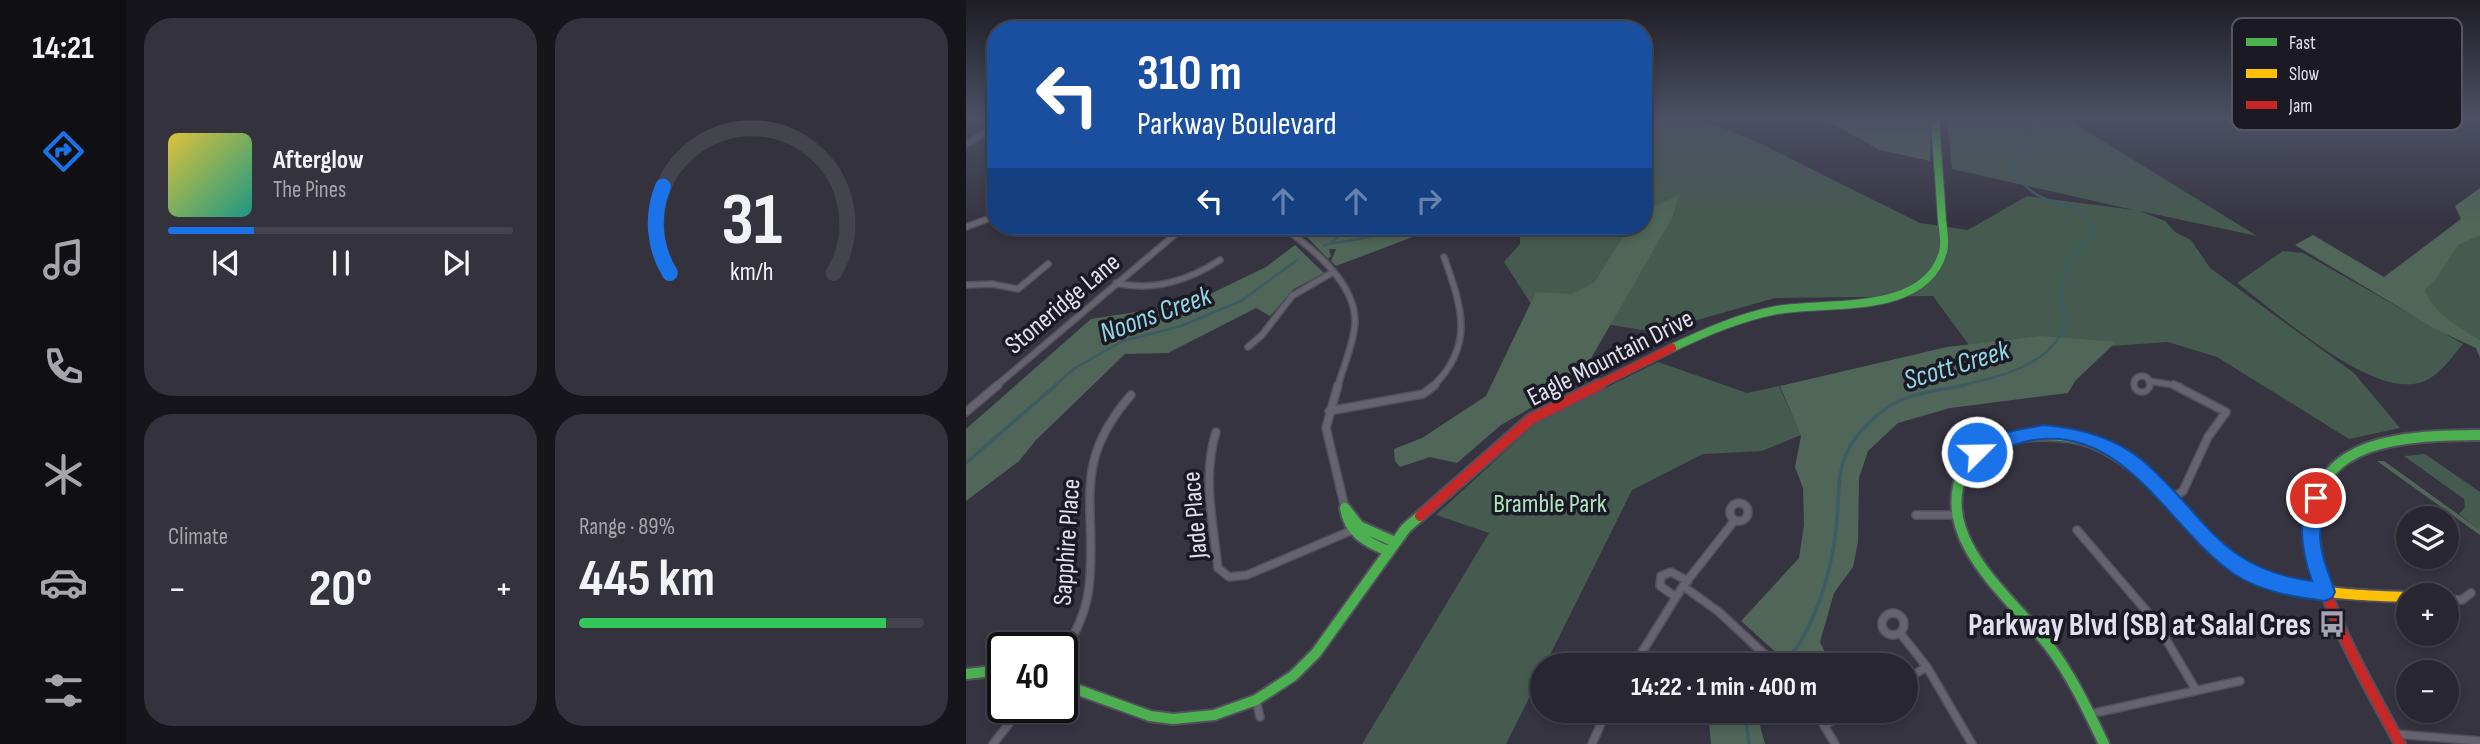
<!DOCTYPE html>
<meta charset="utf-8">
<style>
body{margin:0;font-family:"Sofia Sans Condensed",sans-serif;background:#34333d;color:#f1f3f6;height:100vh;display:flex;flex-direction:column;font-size:26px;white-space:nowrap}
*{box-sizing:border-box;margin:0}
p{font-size:23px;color:#a5a5ab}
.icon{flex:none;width:38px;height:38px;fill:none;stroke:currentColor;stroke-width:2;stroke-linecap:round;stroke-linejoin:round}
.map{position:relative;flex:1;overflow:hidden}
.side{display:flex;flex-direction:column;gap:18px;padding:18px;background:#16151b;width:840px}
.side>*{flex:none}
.banner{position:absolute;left:21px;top:21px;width:665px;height:214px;border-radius:28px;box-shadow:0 4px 10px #0003,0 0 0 2px #44444d;background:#1a4fa0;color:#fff;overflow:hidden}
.tools{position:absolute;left:1430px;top:506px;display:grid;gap:14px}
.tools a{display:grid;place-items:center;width:63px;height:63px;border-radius:50%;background:#282731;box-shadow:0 4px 10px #0003,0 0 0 2px #44444d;font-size:35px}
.speed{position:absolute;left:21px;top:632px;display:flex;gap:14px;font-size:35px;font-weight:700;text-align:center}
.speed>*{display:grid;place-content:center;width:91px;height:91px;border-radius:50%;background:#282731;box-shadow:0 4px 10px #0003,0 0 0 2px #44444d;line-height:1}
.speed .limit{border:4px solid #111;border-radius:10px;background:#fff;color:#111}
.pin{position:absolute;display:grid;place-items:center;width:60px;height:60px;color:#fff;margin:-30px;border:4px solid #fff;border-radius:50%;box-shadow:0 2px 7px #0007}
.me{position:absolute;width:77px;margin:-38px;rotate:67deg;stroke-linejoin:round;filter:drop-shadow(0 0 5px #0008)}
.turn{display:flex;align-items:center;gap:24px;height:147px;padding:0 35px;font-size:32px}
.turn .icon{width:91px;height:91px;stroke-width:2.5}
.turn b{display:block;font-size:49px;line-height:60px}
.lanes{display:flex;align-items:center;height:66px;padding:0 35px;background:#0003;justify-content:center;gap:35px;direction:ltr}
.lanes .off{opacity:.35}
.big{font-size:52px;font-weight:700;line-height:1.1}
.side .card{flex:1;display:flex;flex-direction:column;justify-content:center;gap:10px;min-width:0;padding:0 24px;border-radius:28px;background:#34333d}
.side .dial{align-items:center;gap:0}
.dial svg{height:182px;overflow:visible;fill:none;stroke:#44444d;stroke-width:7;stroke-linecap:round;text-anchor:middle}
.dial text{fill:#f1f3f6;stroke:none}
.song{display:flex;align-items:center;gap:21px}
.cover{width:84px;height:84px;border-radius:10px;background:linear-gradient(135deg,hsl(50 70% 55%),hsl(170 70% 35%))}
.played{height:7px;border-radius:4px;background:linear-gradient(90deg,#1a73e8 25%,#44444d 25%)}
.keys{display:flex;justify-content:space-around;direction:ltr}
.heat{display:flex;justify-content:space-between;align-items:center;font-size:38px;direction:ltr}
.charge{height:10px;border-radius:5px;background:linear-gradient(90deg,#34c759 89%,#44444d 0)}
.side .tiles{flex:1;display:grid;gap:18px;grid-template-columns:repeat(2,1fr)}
.trip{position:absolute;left:564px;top:653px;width:388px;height:70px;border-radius:35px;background:#282731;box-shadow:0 4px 10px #0003,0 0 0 2px #44444d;font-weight:700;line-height:70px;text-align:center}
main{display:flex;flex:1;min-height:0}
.tab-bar{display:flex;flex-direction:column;width:126px;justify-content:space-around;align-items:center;background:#101014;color:#a5a5ab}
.tab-bar .icon{width:49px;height:49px}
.tab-bar .current{color:#1a73e8}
.tab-bar b{font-size:32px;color:#f1f3f6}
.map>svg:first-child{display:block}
.green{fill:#465b4f}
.forest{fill:#506659}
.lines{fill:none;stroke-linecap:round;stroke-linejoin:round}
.stream-far1{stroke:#3d5b63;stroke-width:2.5}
.stream{stroke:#3d5b63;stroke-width:3.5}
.street-far1-casing{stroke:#51505c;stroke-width:8}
.street-casing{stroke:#51505c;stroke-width:10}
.fast-far1-casing{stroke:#51505c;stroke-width:10}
.fast-casing{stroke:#51505c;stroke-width:14}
.slow-casing{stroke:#51505c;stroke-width:14}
.jam-far1-casing{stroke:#51505c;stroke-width:10}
.jam-casing{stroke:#51505c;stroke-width:14}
.street-far1{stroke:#65636d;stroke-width:5}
.street{stroke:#65636d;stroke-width:7}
.fast-far1{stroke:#4caf50;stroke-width:8}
.fast{stroke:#4caf50;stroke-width:10}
.slow{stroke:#ffc107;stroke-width:10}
.jam-far1{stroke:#c62828;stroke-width:8}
.jam{stroke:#c62828;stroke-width:10}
.route{fill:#1a73e8;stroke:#114b97;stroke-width:2}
.labels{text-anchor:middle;stroke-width:7;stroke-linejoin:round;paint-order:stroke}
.street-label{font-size:26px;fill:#e1e0ef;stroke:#1a1924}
.park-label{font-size:26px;fill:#afe3c1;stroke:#1a1924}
.water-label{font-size:28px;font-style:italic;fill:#92d6e3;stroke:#1a1924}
.near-poi-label{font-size:32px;font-weight:bold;fill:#e1e0ef;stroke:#1a1924;text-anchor:end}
.key{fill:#1a1924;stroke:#565561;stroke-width:2}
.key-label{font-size:19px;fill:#e1e0ef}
</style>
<main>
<nav class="tab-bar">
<b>14:21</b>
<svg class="icon current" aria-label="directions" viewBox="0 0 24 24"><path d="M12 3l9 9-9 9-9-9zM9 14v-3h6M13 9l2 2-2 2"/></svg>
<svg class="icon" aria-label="music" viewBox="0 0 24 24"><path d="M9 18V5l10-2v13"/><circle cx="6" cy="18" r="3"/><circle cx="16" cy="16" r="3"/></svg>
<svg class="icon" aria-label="phone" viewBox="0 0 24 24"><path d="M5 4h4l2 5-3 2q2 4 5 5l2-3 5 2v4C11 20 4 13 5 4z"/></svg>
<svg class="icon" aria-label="climate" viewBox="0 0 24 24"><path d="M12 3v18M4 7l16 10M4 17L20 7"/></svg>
<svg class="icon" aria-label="car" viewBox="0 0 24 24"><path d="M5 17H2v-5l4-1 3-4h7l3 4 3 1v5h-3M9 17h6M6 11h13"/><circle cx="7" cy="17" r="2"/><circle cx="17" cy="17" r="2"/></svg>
<svg class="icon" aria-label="filters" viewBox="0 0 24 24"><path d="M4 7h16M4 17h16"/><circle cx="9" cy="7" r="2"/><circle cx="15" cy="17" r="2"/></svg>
</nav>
<section class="side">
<div class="tiles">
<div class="card">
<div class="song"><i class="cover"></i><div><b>Afterglow</b><p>The Pines</p></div></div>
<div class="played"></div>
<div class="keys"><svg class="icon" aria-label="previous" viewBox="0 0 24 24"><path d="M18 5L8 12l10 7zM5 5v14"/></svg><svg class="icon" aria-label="pause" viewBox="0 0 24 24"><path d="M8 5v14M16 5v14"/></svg><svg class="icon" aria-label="next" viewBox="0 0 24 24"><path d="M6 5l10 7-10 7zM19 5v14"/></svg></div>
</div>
<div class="card dial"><svg viewBox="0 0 100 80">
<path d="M14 69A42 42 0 1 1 86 69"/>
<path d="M14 69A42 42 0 0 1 11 31" stroke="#1a73e8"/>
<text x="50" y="56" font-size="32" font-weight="700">31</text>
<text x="50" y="72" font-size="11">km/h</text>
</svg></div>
<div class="card"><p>Climate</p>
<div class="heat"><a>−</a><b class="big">20°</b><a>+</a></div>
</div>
<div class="card"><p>Range · 89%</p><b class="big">445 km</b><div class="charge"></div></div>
</div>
</section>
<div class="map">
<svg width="1514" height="744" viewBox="0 0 1514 744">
<rect width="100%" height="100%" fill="#363441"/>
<path class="green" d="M677,119H733L787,140L954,223L1002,230L1061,196L1168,210L986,169L981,119H1112L1106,122L1291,236L1174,211L1199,221L1209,232L1225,240L1244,268L1388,373L1434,428L1383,439L1251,357L1202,342L1130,347L1017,364L967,296L809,298L689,332L571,313L538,262L554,244V226H677Z
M1514,225V349L1423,295Z
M1317,251L1337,253L1497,344C1485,358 1472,378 1453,383C1402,396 1312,313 1271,283Z
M692,362L781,393L813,386L835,435L796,451L737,454L666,490L579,665H576V672L540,744H396L523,533L470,515L571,422Z
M1459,454L1514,492V530L1493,514L1499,507L1498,499L1438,456Z"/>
<path class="forest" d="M858,119H965L964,161L914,150Z
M1514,188V235L1492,245L1471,278L1459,290C1468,315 1493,327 1514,340V358L1510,348L1471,330L1329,245L1347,235L1418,277L1495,219L1489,206Z
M714,194L706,218L612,381L535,425L491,463L464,457L434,467L429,461L428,449L456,438L520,396L570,292L606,294L628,283L664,226H677V213Z
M364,226H468L452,235L370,266L365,261L370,249H363L365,256L362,259L341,237Z
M329,245L358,273L328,289L304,316L290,308L202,353L159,354L70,440L53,461L0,501V429L125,319L195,308L240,296L300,267Z
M1074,336L1150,342L1109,381L1102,393L984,408L932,423L902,451L893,478L892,542L887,567L868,593L854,642L862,658L854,665H824L775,621L833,558L838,525L837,488L829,467L835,436L814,386L981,347Z
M1411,461H1418L1514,530V535Z
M742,711H799L792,718L799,744H745Z"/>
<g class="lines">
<path class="stream-far1" d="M1126,120L1130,119
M366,242L384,226
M358,245L422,234L439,226
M88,386L109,368L157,341L215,326L275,301L331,260
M991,386C1024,379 1070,370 1091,340C1096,335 1098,326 1101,320C1091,301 1095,273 1108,255C1114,246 1124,240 1129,229L1112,208C1084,203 1059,195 1046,167L1064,132L1061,119"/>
<path class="stream" d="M0,463L90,385
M827,653C849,623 864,575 869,538C876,492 864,460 902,424C909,417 917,409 927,404C948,392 976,390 999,385
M779,710L783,744"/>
<defs>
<path id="street-far1" d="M0,144L30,127
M315,226C345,247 390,282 389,323C388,343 377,367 372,386
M0,227L30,216
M150,283C186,292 224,280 254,260
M0,285L26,284L52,289L82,264
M282,347L296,335L326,296L367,272
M1168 384a8 8 0 1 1 16 0a8 8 0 1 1-16 0Z
M1183,381L1213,386
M30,386L219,226
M467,386C510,345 495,305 478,257"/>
<path id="street" d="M372,385L360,428L379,508
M363,411L457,394L469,385
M0,412L32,385
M250,432C236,477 247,522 252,568L263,577L281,575L389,529
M1202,501L1217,491L1242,437L1260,412L1208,385
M764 512a9 9 0 1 1 18 0a9 9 0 1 1-18 0Z
M950,515H988
M1111,530L1189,621L1230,690
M717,586L753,612L810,665
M710,597L694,586L695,576L705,572L722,581
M1480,599L1496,600L1505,593
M916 624a11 11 0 1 1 22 0a11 11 0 1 1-22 0Z
M934,633L961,667L1006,744
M96,656C109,634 120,613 123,587C132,506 103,466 165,395
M668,665L717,586L769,520
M940,679L961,667
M290,700L294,717
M849,710L869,744
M1124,714L1274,681
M859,725L885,710
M1430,734L1514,741
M27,744L56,707
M626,744L641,710"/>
<path id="fast-far1" d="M706,348C740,332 774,317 811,310C862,301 959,316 977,252C980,242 977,231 976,220C974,187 971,153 969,119"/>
<path id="fast" d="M1347,528C1345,435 1446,436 1514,435
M422,551C400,542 383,533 379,508L393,526L429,542
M0,674L37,670
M96,684L184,716L207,719L248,715L290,700L327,676L350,653L440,528L454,516
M1138,744C1122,711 1106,676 1083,646C1046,598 967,540 997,471C1007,448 1035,438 1059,436C1112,431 1140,443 1180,477"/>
<path id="slow" d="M1180,477C1199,496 1216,518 1236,536C1298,593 1362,594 1442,597"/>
<path id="jam-far1" d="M630,386L706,348"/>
<path id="jam" d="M454,516L565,419L633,385
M1347,528C1353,607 1398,675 1434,744"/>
</defs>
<use href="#street-far1" class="street-far1-casing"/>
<use href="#street" class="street-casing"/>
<use href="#fast-far1" class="fast-far1-casing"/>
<use href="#fast" class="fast-casing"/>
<use href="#slow" class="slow-casing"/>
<use href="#jam-far1" class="jam-far1-casing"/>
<use href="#jam" class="jam-casing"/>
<use href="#street-far1" class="street-far1"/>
<use href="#street" class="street"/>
<use href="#fast-far1" class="fast-far1"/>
<use href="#fast" class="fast"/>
<use href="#slow" class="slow"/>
<use href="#jam-far1" class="jam-far1"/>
<use href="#jam" class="jam"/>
</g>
<linearGradient id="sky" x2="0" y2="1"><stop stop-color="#1e1d24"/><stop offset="0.53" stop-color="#4c5065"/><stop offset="1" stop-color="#4c5065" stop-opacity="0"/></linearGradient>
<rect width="1514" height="223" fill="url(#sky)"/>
<path class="route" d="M1078,425C1114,428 1148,437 1176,460C1240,514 1252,569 1346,581C1336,553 1330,521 1344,493L1350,490L1356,493C1362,504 1354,524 1354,537C1355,556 1363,574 1369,592L1366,598L1359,601C1328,597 1295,592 1268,574C1206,532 1163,432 1077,439C1053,440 1033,452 1011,460L1005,457L1003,452C1012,434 1058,429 1078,425Z"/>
<defs>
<symbol id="bus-bare" viewBox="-9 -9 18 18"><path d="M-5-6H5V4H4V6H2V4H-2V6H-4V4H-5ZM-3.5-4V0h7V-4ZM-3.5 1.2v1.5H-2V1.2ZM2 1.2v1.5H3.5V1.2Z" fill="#a5a4b2" stroke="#1a1924" stroke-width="2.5" paint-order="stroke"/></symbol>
</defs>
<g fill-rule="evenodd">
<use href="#bus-bare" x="1347" y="605" width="38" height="38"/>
</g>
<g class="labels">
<g class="street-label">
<text transform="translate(96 303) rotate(-40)" y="9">Stoneridge Lane</text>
<text transform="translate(644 357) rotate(-27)" y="9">Eagle Mountain Drive</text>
<text transform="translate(228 515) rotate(-95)" y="9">Jade Place</text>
<text transform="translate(100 542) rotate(-86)" y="9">Sapphire Place</text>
</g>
<g class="park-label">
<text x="584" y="512">Bramble Park</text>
</g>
<g class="water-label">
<text transform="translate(189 313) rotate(-20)" y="10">Noons Creek</text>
<text transform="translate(990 364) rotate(-17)" y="10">Scott Creek</text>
</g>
<g class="near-poi-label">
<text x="1345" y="635">Parkway Blvd (SB) at Salal Cres</text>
</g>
</g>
<rect x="1266" y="18" width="230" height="112" rx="10" class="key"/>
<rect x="1280" y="38" width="31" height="8" fill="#4caf50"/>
<rect x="1280" y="69" width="31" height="9" fill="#ffc107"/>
<rect x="1280" y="101" width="31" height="8" fill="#c62828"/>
<g class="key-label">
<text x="1323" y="49">Fast</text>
<text x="1323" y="80">Slow</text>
<text x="1323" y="112">Jam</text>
</g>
</svg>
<div class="tools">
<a><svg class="icon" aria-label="layers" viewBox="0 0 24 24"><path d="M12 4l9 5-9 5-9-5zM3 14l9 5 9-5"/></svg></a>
<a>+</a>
<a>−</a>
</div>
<div class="speed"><div class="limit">40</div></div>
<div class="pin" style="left:1350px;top:498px;background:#d93025"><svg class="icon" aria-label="arrive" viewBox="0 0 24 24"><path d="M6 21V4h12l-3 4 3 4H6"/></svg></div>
<svg class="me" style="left:1011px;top:452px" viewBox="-20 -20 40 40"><circle r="17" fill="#1a73e8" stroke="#fff" stroke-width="3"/><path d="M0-11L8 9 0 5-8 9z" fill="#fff"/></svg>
<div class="trip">14:22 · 1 min · 400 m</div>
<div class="banner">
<div class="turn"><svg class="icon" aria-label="left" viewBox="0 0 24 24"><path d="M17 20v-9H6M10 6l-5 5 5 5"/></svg><div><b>310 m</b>Parkway Boulevard</div></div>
<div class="lanes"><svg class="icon" aria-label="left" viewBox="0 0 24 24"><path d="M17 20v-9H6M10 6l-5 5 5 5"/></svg><svg class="icon off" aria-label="ahead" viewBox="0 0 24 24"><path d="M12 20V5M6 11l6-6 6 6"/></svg><svg class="icon off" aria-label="ahead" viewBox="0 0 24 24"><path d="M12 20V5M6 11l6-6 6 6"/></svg><svg class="icon off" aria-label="right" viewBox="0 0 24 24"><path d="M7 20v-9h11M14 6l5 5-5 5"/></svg></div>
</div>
</div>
</main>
